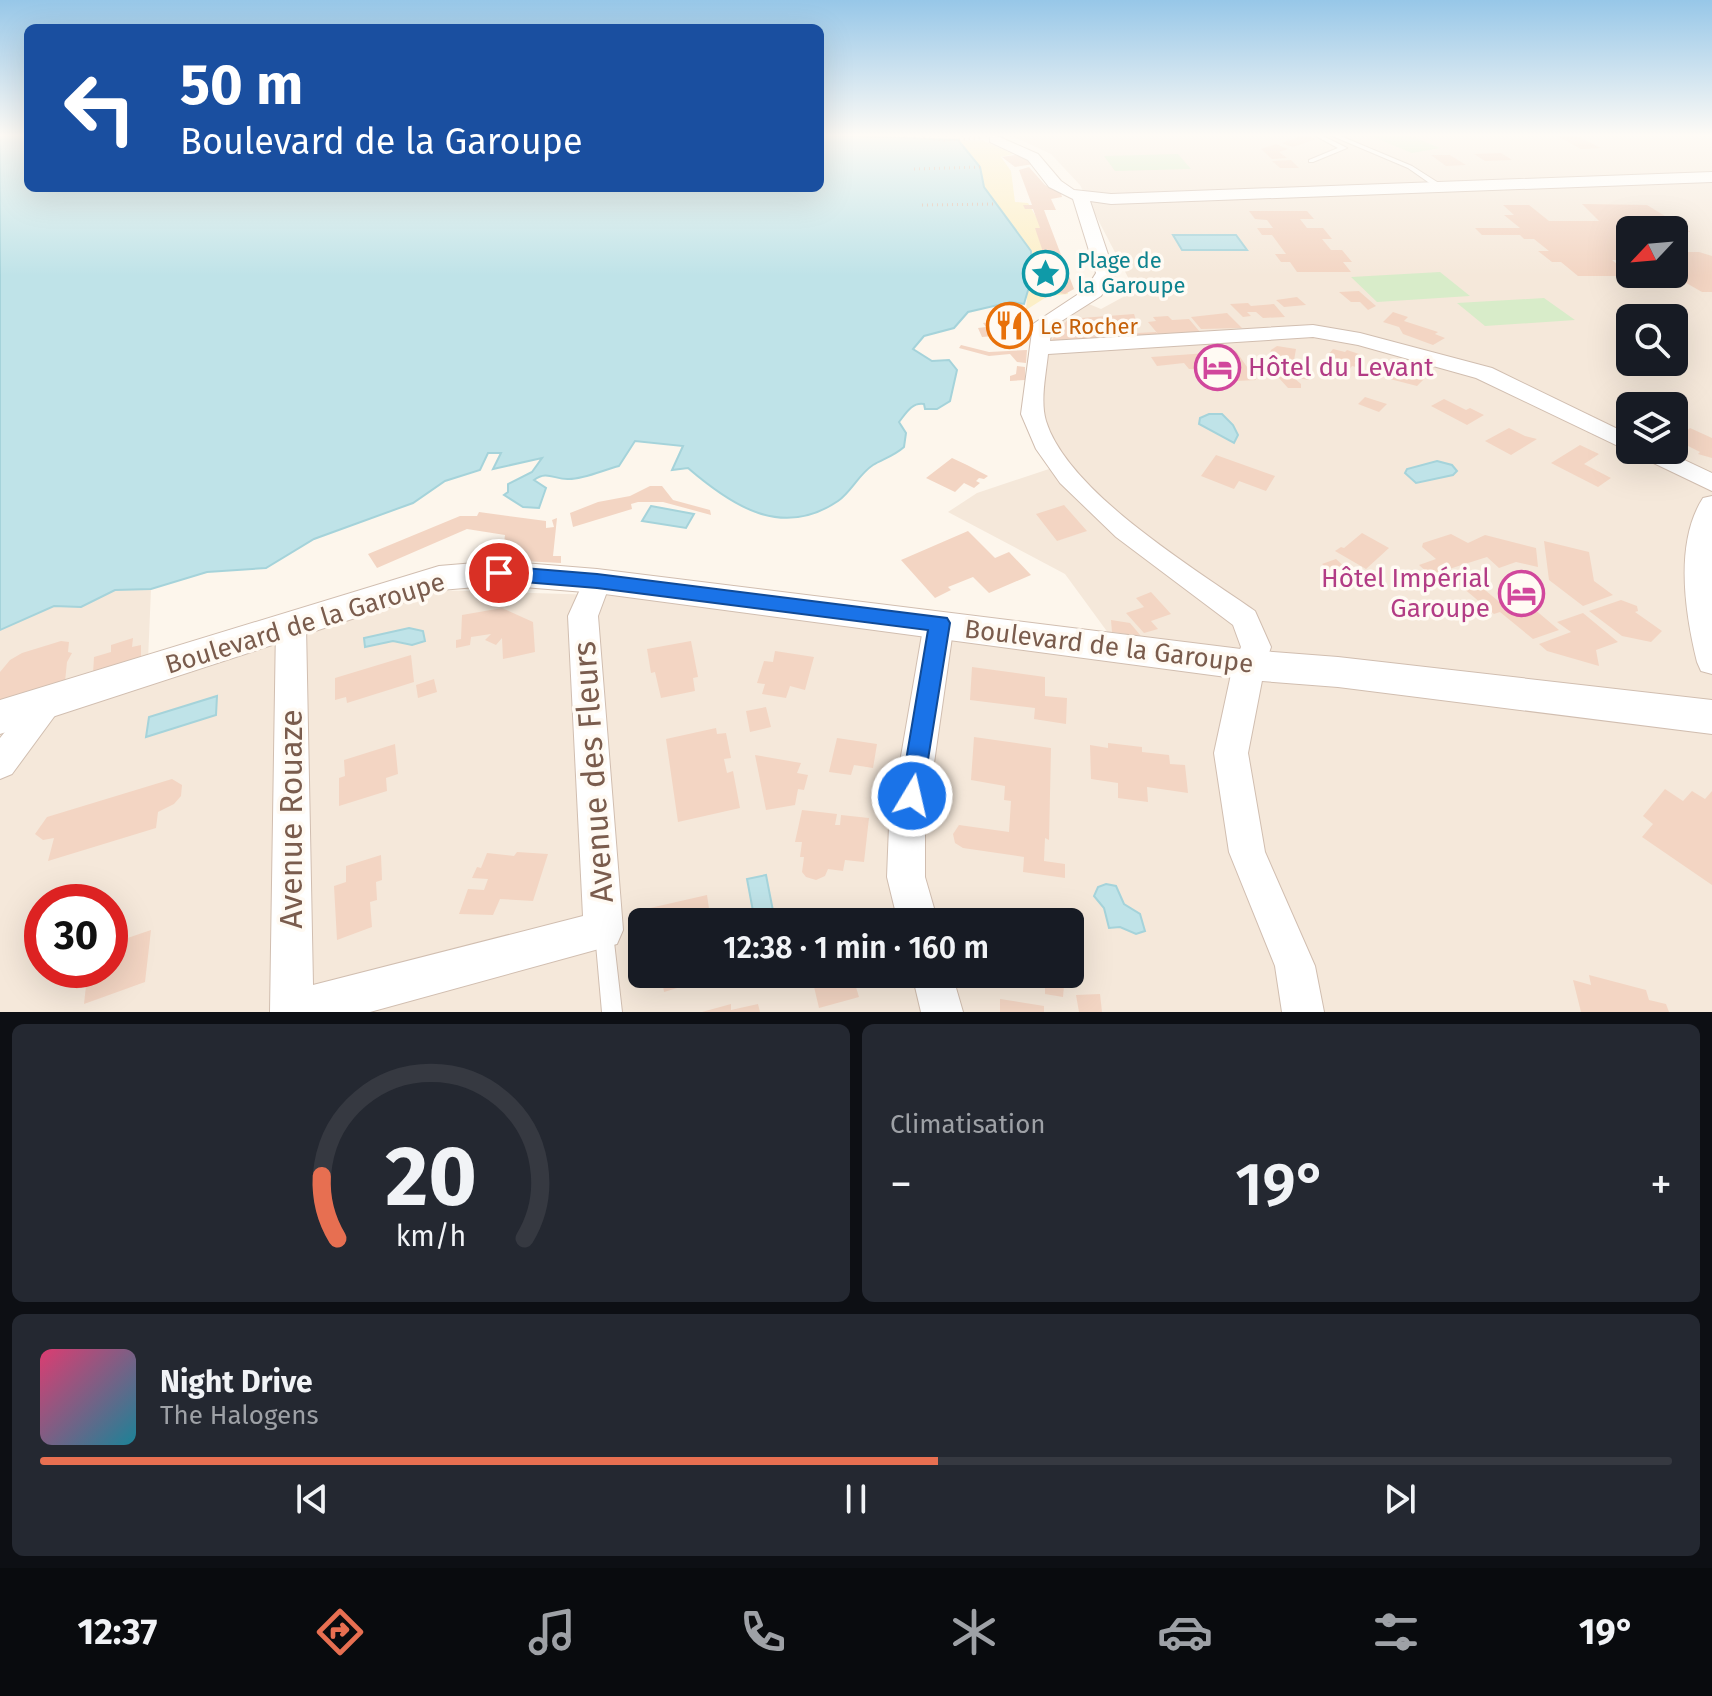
<!DOCTYPE html>
<html lang="fr">
<meta charset="utf-8">
<style>
body{margin:0;font-family:"Fira Sans",sans-serif;background:#242831;color:#f1f3f6;height:100vh;display:flex;flex-direction:column;font-size:30px;white-space:nowrap}
*{box-sizing:border-box;margin:0}
p{font-size:26px;color:#9ea1a6}
.icon{flex:none;width:44px;height:44px;fill:none;stroke:currentColor;stroke-width:2;stroke-linecap:round;stroke-linejoin:round}
.map{position:relative;height:1012px;overflow:hidden}
.sheet{display:flex;flex-direction:column;gap:12px;padding:12px;background:#0d0f14;flex:1}
.sheet>*{flex:none}
.top-card{position:absolute;left:24px;top:24px;width:800px;height:168px;border-radius:12px;box-shadow:0 8px 32px #0002;background:#1a4fa0;color:#fff;overflow:hidden}
.needle{width:52px;rotate:244deg}
.buttons{position:absolute;left:1616px;top:216px;display:grid;gap:16px}
.buttons a{display:grid;place-items:center;width:72px;height:72px;border-radius:12px;background:#171b24;box-shadow:0 8px 32px #0002;font-size:40px}
.speed{position:absolute;left:24px;top:884px;display:flex;gap:16px;font-size:40px;font-weight:700;text-align:center}
.speed>*{display:grid;place-content:center;width:104px;height:104px;border-radius:50%;background:#171b24;box-shadow:0 8px 32px #0002;line-height:1}
.speed .limit{border:12px solid #d22;background:#fff;color:#111}
.pin{position:absolute;display:grid;place-items:center;width:68px;height:68px;color:#fff;margin:-34px;border:4px solid #fff;border-radius:50%;box-shadow:0 2px 8px #0007}
.me{position:absolute;width:88px;margin:-44px;rotate:9deg;stroke-linejoin:round;filter:drop-shadow(0 0 6px #0008)}
.turn{display:flex;align-items:center;gap:28px;height:168px;padding:0 24px;font-size:36px}
.turn .icon{width:104px;height:104px;stroke-width:2.5}
.turn b{display:block;font-size:56px;line-height:68px}
.big{font-size:60px;font-weight:600;line-height:1.1}
.sheet .tile{flex:1;display:flex;flex-direction:column;justify-content:center;gap:12px;min-width:0;padding:0 28px;border-radius:12px;background:#242831}
.sheet .dial{align-items:center;gap:0}
.dial svg{height:208px;overflow:visible;fill:none;stroke:#363941;stroke-width:7;stroke-linecap:round;text-anchor:middle}
.dial text{fill:#f1f3f6;stroke:none}
.song{display:flex;align-items:center;gap:24px}
.cover{width:96px;height:96px;border-radius:12px;background:linear-gradient(135deg,hsl(340 70% 55%),hsl(190 70% 35%))}
.played{height:8px;border-radius:4px;background:linear-gradient(90deg,#e76f51 55%,#363941 55%)}
.keys{display:flex;justify-content:space-around;direction:ltr}
.heat{display:flex;justify-content:space-between;align-items:center;font-size:44px;direction:ltr}
.sheet .tiles{flex:1;display:grid;gap:12px;grid-template-columns:1fr 1fr}
.tile:last-child{grid-column:span 2}
.trip{position:absolute;left:628px;top:908px;width:456px;height:80px;border-radius:12px;background:#171b24;box-shadow:0 8px 32px #0002;font-weight:600;line-height:80px;text-align:center}
.menu{display:flex;height:128px;justify-content:space-around;align-items:center;background:#090b0e;color:#9ea1a6}
.menu .icon{width:56px;height:56px}
.menu .current{color:#e76f51}
.menu b{font-size:36px;color:#f1f3f6}
.map>svg:first-child{display:block}
.residential{fill:#f5e8da;fill-rule:evenodd}
.green{fill:#d8ecc9}
.sand{fill:#fcefc7}
.water{fill:#bfe3e8;stroke:#a5d3da;stroke-width:2}
.building{fill:#f3d5c3}
.lines{fill:none;stroke-linecap:round;stroke-linejoin:round}
.service-casing{stroke:#d1beb0;stroke-width:2}
.minor-casing{stroke:#d1beb0;stroke-width:2}
.tertiary-casing{stroke:#d1beb0;stroke-width:2}
.path{stroke:#d9b8a5;stroke-width:3;stroke-dasharray:1 4;stroke-linecap:butt}
.service{fill:#fff;fill-rule:evenodd}
.minor{fill:#fff;fill-rule:evenodd}
.tertiary{fill:#fff;fill-rule:evenodd}
.route{fill:#1a73e8;stroke:#114b97;stroke-width:2}
.labels{text-anchor:middle;stroke-width:7;stroke-linejoin:round;paint-order:stroke}
.far-culture-label{font-size:22px;fill:#0d838f;stroke:#fffaf3;text-anchor:start}
.far-food-label{font-size:22px;fill:#c56008;stroke:#fffaf3;text-anchor:start}
.hotel-label{font-size:26px;fill:#b23c85;stroke:#fffaf3;text-anchor:start}
.street-label{font-size:26px;fill:#7a5c4d;stroke:#fffaf3}
.near-street-label{font-size:32px;fill:#7a5c4d;stroke:#fffaf3}
</style>
<div class="map">
<svg width="1712" height="1012" viewBox="0 0 1712 1012">
<rect width="100%" height="100%" fill="#fdf6ec"/>
<path class="residential" d="M1010,135H1712V1012H0V630L54,606L81,607L115,590L151,589L147,684L431,590L632,596L1125,656L1065,574L948,512L977,493L1064,464L1041,418L1042,336L1058,316L1084,302L1101,309L1125,296L1132,285L1080,185L1051,154ZM1630,230H1674V274H1630ZM1630,318H1674V362H1630ZM1630,406H1674V450H1630ZM42,902H110V970H42ZM642,922H1070V974H642Z"/>
<path class="green" d="M1368,135H1409L1440,148L1412,153Z
M1178,154L1191,169L1115,171L1104,156Z
M1440,272L1470,296L1377,302L1351,277Z
M1544,298L1575,320L1485,326L1457,303Z"/>
<path class="sand" d="M959,140H982L1013,154L1001,157L1011,171L1015,202L1028,203C1046,232 1059,261 1068,294L1048,296L1026,310L1031,251L984,187L980,167Z"/>
<path class="water" d="M0,135H28V188H820V135L958,140L980,167L984,187L1031,251V280L1024,304L1011,302L968,312L954,328L924,336L913,349L932,361L949,360L957,370L950,401L937,409H925L924,404C912,402 906,413 899,422L906,433L904,447C894,456 883,459 873,465C859,474 851,492 838,501C782,539 732,506 688,468L672,470L683,446L635,441L619,466C603,470 585,479 569,479C555,480 547,470 534,480L546,488L539,508L523,507L504,495L508,492V484L532,472L542,458L493,469L501,453H488L480,470L445,481L413,503L314,539L266,568L207,572L151,589L115,590L81,607L54,606L0,630Z
M1173,235H1236L1247,250H1182Z
M1209,414H1222L1233,425L1238,435L1234,443L1199,424L1200,418Z
M1437,461L1452,465L1457,471L1453,475L1416,483L1405,473L1407,469Z
M651,506L694,514L686,528L642,521Z
M409,628L423,631L425,641L412,645L393,641L365,647L364,638Z
M217,696L216,715L146,737L149,717Z
M766,875L775,921L755,922L747,879Z
M1106,884L1116,886L1124,904L1140,914L1145,931L1136,934L1120,927L1109,928L1104,908L1094,896L1098,887Z"/>
<path class="building" d="M1305,135L1317,139L1293,147L1281,143Z
M1555,135H1575L1601,148L1581,149Z
M1276,144L1288,149L1279,152L1287,158L1272,159L1261,149Z
M1501,153L1512,160L1485,161L1474,154Z
M1021,154L1034,164L1015,167L1002,157Z
M1431,155H1450L1466,165L1446,166Z
M1291,160L1299,168H1280L1272,161Z
M1029,167L1045,185L1061,193L1062,197L1051,199L1056,210H1044L1074,289L1065,294L1059,293L1055,284H1062L1060,279H1053L1051,273H1057L1050,252H1043L1035,228H1040L1033,209H1025L1023,205H1032L1019,170Z
M1582,204L1647,205L1691,232L1630,230V238H1627L1630,240V260H1612L1632,276H1578L1561,262H1552L1538,251H1549L1534,239H1524L1520,235H1482L1475,228H1520L1504,215H1514L1503,205H1529L1549,221H1599Z
M1249,211H1307L1314,219H1300L1307,228H1323L1332,239H1322L1331,250H1342L1352,262H1343L1351,272H1297L1290,262H1281L1275,254H1286L1272,235H1262L1257,228H1273L1267,220L1255,219Z
M1674,252H1699L1712,256V292H1702L1674,276Z
M1359,291L1360,292L1376,306L1368,310L1360,302H1351L1339,292Z
M1297,297L1306,305L1284,307L1276,300Z
M1248,303L1251,306L1274,304L1285,317L1263,318L1256,312H1247L1251,316L1243,317L1230,304Z
M1393,312L1408,317L1404,321L1438,332L1435,334L1445,338L1433,345L1403,334L1399,327L1383,322Z
M1227,313L1242,328L1201,329L1191,317Z
M1134,314L1136,320H1128L1137,333L1156,332L1161,338L1051,341L1068,319Z
M1168,316L1172,320L1189,319L1200,332L1158,334L1148,322L1156,321L1153,317Z
M1017,317L1020,321L1031,318L1029,326L995,332L994,336L982,337L978,328L986,327L983,323Z
M961,345L989,352L1027,350L1026,363L1017,362L1010,354L989,356L959,348Z
M1277,346L1296,349L1293,366L1312,367L1309,380L1293,377L1301,384V388H1288L1278,377L1292,376L1293,369L1272,365L1275,355L1270,354L1271,350Z
M1333,349L1345,352L1347,350L1365,356L1354,363L1358,364L1356,367L1352,366L1346,374L1332,369L1337,363L1325,359Z
M1236,351L1256,380L1236,381L1225,370L1189,369L1184,363L1157,366L1151,357Z
M1399,362L1430,373L1417,386L1390,379L1397,371L1400,372L1395,368Z
M1017,366L1025,367V380L1010,381V376L1016,374Z
M1365,397L1387,404L1379,412L1358,404Z
M1444,399L1466,410L1470,408L1484,415L1467,425L1431,406Z
M1509,428L1525,436L1537,439L1511,455L1485,441Z
M1674,428L1685,432L1690,428L1712,438V458L1698,454L1700,452L1674,439Z
M1580,445L1599,454L1584,464L1611,478L1598,487L1551,463Z
M1216,455L1275,476L1266,491L1239,481L1234,489L1201,476Z
M952,458L967,465L988,476L984,479L979,478L976,481L980,483L974,488L964,483L955,492L926,478Z
M650,486H662L673,500L710,510L711,515L663,502H638L631,504L632,509L573,527L570,513L598,502L630,496Z
M1064,505L1087,531L1057,541L1036,514Z
M479,512L546,521V528L554,527L552,520L557,518L553,556H561V563L502,560L505,535L467,529L377,568L368,554L460,516H477Z
M968,531L995,558L1009,552L1031,575L989,593L973,577L948,587L951,590L935,598L901,560Z
M1362,533L1389,548L1366,569L1335,551L1341,547L1344,548Z
M1451,534L1468,543L1485,535L1536,548L1538,567L1516,562L1499,568L1487,557L1449,569L1455,574L1470,570L1477,576L1474,581L1508,609L1515,607L1513,604L1527,603L1559,630L1533,639L1500,612L1494,614L1456,582L1442,587L1427,580L1429,574L1419,565L1436,559L1422,547L1423,543Z
M1544,541L1589,552L1594,581L1613,595L1583,606L1549,580Z
M1336,559L1362,583L1348,587L1322,564Z
M1151,592L1171,614L1151,621L1158,629L1144,633L1126,613L1144,607L1136,598Z
M1621,600L1637,606L1638,611L1635,612L1662,631L1651,642L1622,636L1589,611Z
M502,608L533,622L535,652L503,659L502,638L496,645L485,640L491,634L471,637L470,645L456,648V640L461,639L462,615Z
M1583,613L1618,642L1596,650L1599,666L1547,651L1539,644L1571,632L1557,622Z
M1111,620L1130,623L1141,636L1112,632Z
M133,638L132,647L141,645V658L93,674L94,657L111,652V645Z
M61,641L69,642L68,652L72,653L67,662L65,682L0,703V672L10,660L22,653Z
M691,641L698,677L693,678L695,691L661,698L655,672L651,673L647,649Z
M775,651L814,657L805,690L790,686L786,698L762,694L765,684L757,683L764,661L773,662Z
M411,655L414,682L347,703L346,697L335,700V678Z
M972,667L1045,677V696L1067,698L1066,724L1034,719L1035,708L970,700Z
M434,679L437,692L418,698L416,685Z
M766,707L771,727L750,732L746,711Z
M716,728L717,734L726,733L731,758L724,759L727,773L733,771L740,808L678,822L666,739Z
M974,737L1051,748L1049,840L1045,838L1044,861L1065,864V878L1023,872L1024,857L963,848L955,843L953,834L959,825L1009,832L1011,801L1004,800L1005,786L971,780Z
M837,738L877,744L873,768L854,765L851,775L829,772Z
M1108,743L1142,747V752L1169,755L1170,764L1185,765L1188,793L1147,787L1148,802L1118,798V783L1091,779L1090,745L1108,748Z
M395,744L398,774L386,778L387,791L339,806V778L345,776L344,760Z
M755,755L801,763L797,773L808,775L804,790L798,789L795,805L766,810Z
M172,779L182,785L181,796L174,804L158,812L156,828L48,861L54,838L43,840L35,834L47,817Z
M1665,789L1683,801L1692,791L1705,799L1712,791V885L1642,837L1653,824L1643,816Z
M802,810L837,814L835,825H840L841,815L869,818L864,862L845,860L843,871L828,869L825,876L816,880L806,877L802,872L804,857H800L802,842H795Z
M517,852L548,854L533,901L500,899L493,915L459,914L468,889L484,890L488,879L472,878L477,867L481,868L487,853L514,856Z
M381,855L382,880L376,882L377,900L370,902L372,927L337,940L334,886L346,882V866Z
M707,895L711,922H651L650,908Z
M151,930L145,982L84,1004L86,986L76,989L79,970H110V944Z
M661,974H686L687,985L664,992Z
M811,974H852L859,997L819,1008Z
M1589,975L1646,990L1649,1000L1666,1004L1669,1012H1581L1573,980L1591,985Z
M1045,982L1064,985L1063,997L1045,994Z
M1100,994L1102,1012H1079L1076,995Z
M1000,999L1044,1006V1012H1000Z
M731,1004V1010L758,1004L760,1012H702Z"/>
<g class="lines">
<defs>
<path id="service" d="M1314,135H1321L1347,148L1313,162H1309V160L1338,148Z
M1330,135H1338L1412,166L1445,187L1438,189L1408,168Z
M604,924L610,927L613,933L622,1012H602L595,933L598,927Z"/>
<path id="minor" d="M995,135L1038,154L1061,181L1074,190L1111,194L1712,172V182L1111,204L1090,201L1115,275L1101,296L1052,327L1050,341L1313,325L1360,333L1492,368L1630,435V450H1663L1712,473V491L1476,378L1358,345L1313,337L1048,354C1046,374 1040,401 1046,421C1068,492 1195,569 1255,611L1271,647L1265,665L1248,753L1265,852L1315,966L1324,1012H1282L1275,966L1229,852L1214,753L1233,665L1241,647L1233,625L1116,537L1060,483L1036,449L1021,414L1033,324L1086,289L1096,273L1073,199L1049,187L1028,160L990,142V136Z
M1712,496V674L1701,671L1697,662C1685,613 1674,543 1703,498Z
M597,571L607,574L611,581L598,616L623,930L617,944L370,1012H270L276,626L280,618L291,615L302,618L306,626L313,985L583,916L568,616L587,574Z
M939,612L949,615L954,623L925,826V877L938,922H898L887,877L889,826L924,623L929,615Z
M48,688L59,692L64,701L59,710L12,774L0,779V738L37,692Z
M912,974H952L963,1012H921Z"/>
<path id="tertiary" d="M499,561L597,569L1249,650L1338,657L1712,700V734L1338,687L1249,680L597,593L499,585L441,590L0,734V700L439,566Z"/>
</defs>
<use href="#service" class="service-casing"/>
<use href="#minor" class="minor-casing"/>
<use href="#tertiary" class="tertiary-casing"/>
<path class="path" d="M894,135L944,140L981,138
M914,169L980,167
M922,205L997,204
M1048,285L1054,295"/>
<use href="#service" class="service"/>
<use href="#minor" class="minor"/>
<use href="#tertiary" class="tertiary"/>
</g>
<linearGradient id="sky" x2="0" y2="1"><stop stop-color="#97c7e8"/><stop offset="0.49" stop-color="#fefbf6"/><stop offset="1" stop-color="#fefbf6" stop-opacity="0"/></linearGradient>
<rect width="1712" height="276" fill="url(#sky)"/>
<path class="route" d="M499,566L597,574L947,618L950,623L921,803L912,807L903,803L900,796L928,630L597,588L499,580L489,573Z"/>
<defs>
<symbol id="sight-ring" viewBox="-11 -11 22 22"><circle r="9.5" fill="#fffaf3" stroke="#0f9aa8" stroke-width="1.5"/><path d="M0-6L1.8-2.2L6-1.7L2.9 1.2L3.7 5.4L0 3.3L-3.7 5.4L-2.9 1.2L-6-1.7L-1.8-2.2Z" fill="#0f9aa8"/></symbol>
<symbol id="restaurant-ring" viewBox="-11 -11 22 22"><circle r="9.5" fill="#fffaf3" stroke="#e8710a" stroke-width="1.5"/><path d="M-5-6h1v4h1v-4h1v4h1v-4h1v5L-1.5 .5V6h-2V.5L-5-1ZM5-6V6H3V1.5H1.5Q1.5-4 5-6Z" fill="#e8710a"/></symbol>
<symbol id="hotel-ring" viewBox="-11 -11 22 22"><circle r="9.5" fill="#fffaf3" stroke="#d1479c" stroke-width="1.5"/><path d="M-6-4.5h1.5V1H6V5H4.5V3h-9V5H-6ZM-4 0a1.8 1.8 0 1 1 3.6 0ZM.5 0V-2.5h3Q6-2.5 6 0Z" fill="#d1479c"/></symbol>
</defs>
<g fill-rule="evenodd">
<use href="#sight-ring" x="1020" y="248" width="51" height="51"/>
<use href="#restaurant-ring" x="984" y="300" width="51" height="51"/>
<use href="#hotel-ring" x="1192" y="342" width="51" height="51"/>
<use href="#hotel-ring" x="1496" y="568" width="51" height="51"/>
</g>
<g class="labels">
<g class="far-culture-label">
<text x="1077" y="268">Plage de<tspan x="1077" dy="25">la Garoupe</tspan></text>
</g>
<g class="far-food-label">
<text x="1040" y="334">Le Rocher</text>
</g>
<g class="hotel-label">
<text x="1248" y="376">Hôtel du Levant</text>
<text x="1490" y="587" text-anchor="end">Hôtel Impérial<tspan x="1490" dy="30">Garoupe</tspan></text>
</g>
<g class="street-label">
<text transform="translate(305 623) rotate(-17)" y="9">Boulevard de la Garoupe</text>
<text transform="translate(1109 646) rotate(7)" y="9">Boulevard de la Garoupe</text>
</g>
<g class="near-street-label">
<text transform="translate(593 772) rotate(-94)" y="11">Avenue des Fleurs</text>
<text transform="translate(291 819) rotate(-90)" y="11">Avenue Rouaze</text>
</g>
</g>
</svg>
<div class="buttons">
<a><svg class="needle" viewBox="-14 -14 28 28"><path d="M0-13l5 13h-10z" fill="#e53935"/><path d="M0 13l5-13h-10z" fill="#9ea1a6"/></svg></a>
<a><svg class="icon" aria-label="search" viewBox="0 0 24 24"><circle cx="10" cy="10" r="6"/><path d="M15 15l6 6"/></svg></a>
<a><svg class="icon" aria-label="layers" viewBox="0 0 24 24"><path d="M12 4l9 5-9 5-9-5zM3 14l9 5 9-5"/></svg></a>
</div>
<div class="speed"><div class="limit">30</div></div>
<div class="pin" style="left:499px;top:573px;background:#d93025"><svg class="icon" aria-label="arrive" viewBox="0 0 24 24"><path d="M6 21V4h12l-3 4 3 4H6"/></svg></div>
<svg class="me" style="left:912px;top:796px" viewBox="-20 -20 40 40"><circle r="17" fill="#1a73e8" stroke="#fff" stroke-width="3"/><path d="M0-11L8 9 0 5-8 9z" fill="#fff"/></svg>
<div class="trip">12:38 · 1 min · 160 m</div>
<div class="top-card">
<div class="turn"><svg class="icon" aria-label="left" viewBox="0 0 24 24"><path d="M17 20v-9H6M10 6l-5 5 5 5"/></svg><div><b>50 m</b>Boulevard de la Garoupe</div></div>
</div>
</div>
<section class="sheet">
<div class="tiles">
<div class="tile dial"><svg viewBox="0 0 100 80">
<path d="M14 69A42 42 0 1 1 86 69"/>
<path d="M14 69A42 42 0 0 1 8 45" stroke="#e76f51"/>
<text x="50" y="56" font-size="32" font-weight="700">20</text>
<text x="50" y="72" font-size="11">km/h</text>
</svg></div>
<div class="tile"><p>Climatisation</p>
<div class="heat"><a>−</a><b class="big">19°</b><a>+</a></div>
</div>
<div class="tile">
<div class="song"><i class="cover"></i><div><b>Night Drive</b><p>The Halogens</p></div></div>
<div class="played"></div>
<div class="keys"><svg class="icon" aria-label="previous" viewBox="0 0 24 24"><path d="M18 5L8 12l10 7zM5 5v14"/></svg><svg class="icon" aria-label="pause" viewBox="0 0 24 24"><path d="M8 5v14M16 5v14"/></svg><svg class="icon" aria-label="next" viewBox="0 0 24 24"><path d="M6 5l10 7-10 7zM19 5v14"/></svg></div>
</div>
</div>
</section>
<nav class="menu">
<b>12:37</b>
<svg class="icon current" aria-label="directions" viewBox="0 0 24 24"><path d="M12 3l9 9-9 9-9-9zM9 14v-3h6M13 9l2 2-2 2"/></svg>
<svg class="icon" aria-label="music" viewBox="0 0 24 24"><path d="M9 18V5l10-2v13"/><circle cx="6" cy="18" r="3"/><circle cx="16" cy="16" r="3"/></svg>
<svg class="icon" aria-label="phone" viewBox="0 0 24 24"><path d="M5 4h4l2 5-3 2q2 4 5 5l2-3 5 2v4C11 20 4 13 5 4z"/></svg>
<svg class="icon" aria-label="climate" viewBox="0 0 24 24"><path d="M12 3v18M4 7l16 10M4 17L20 7"/></svg>
<svg class="icon" aria-label="car" viewBox="0 0 24 24"><path d="M5 17H2v-5l4-1 3-4h7l3 4 3 1v5h-3M9 17h6M6 11h13"/><circle cx="7" cy="17" r="2"/><circle cx="17" cy="17" r="2"/></svg>
<svg class="icon" aria-label="filters" viewBox="0 0 24 24"><path d="M4 7h16M4 17h16"/><circle cx="9" cy="7" r="2"/><circle cx="15" cy="17" r="2"/></svg>
<b>19°</b>
</nav>
